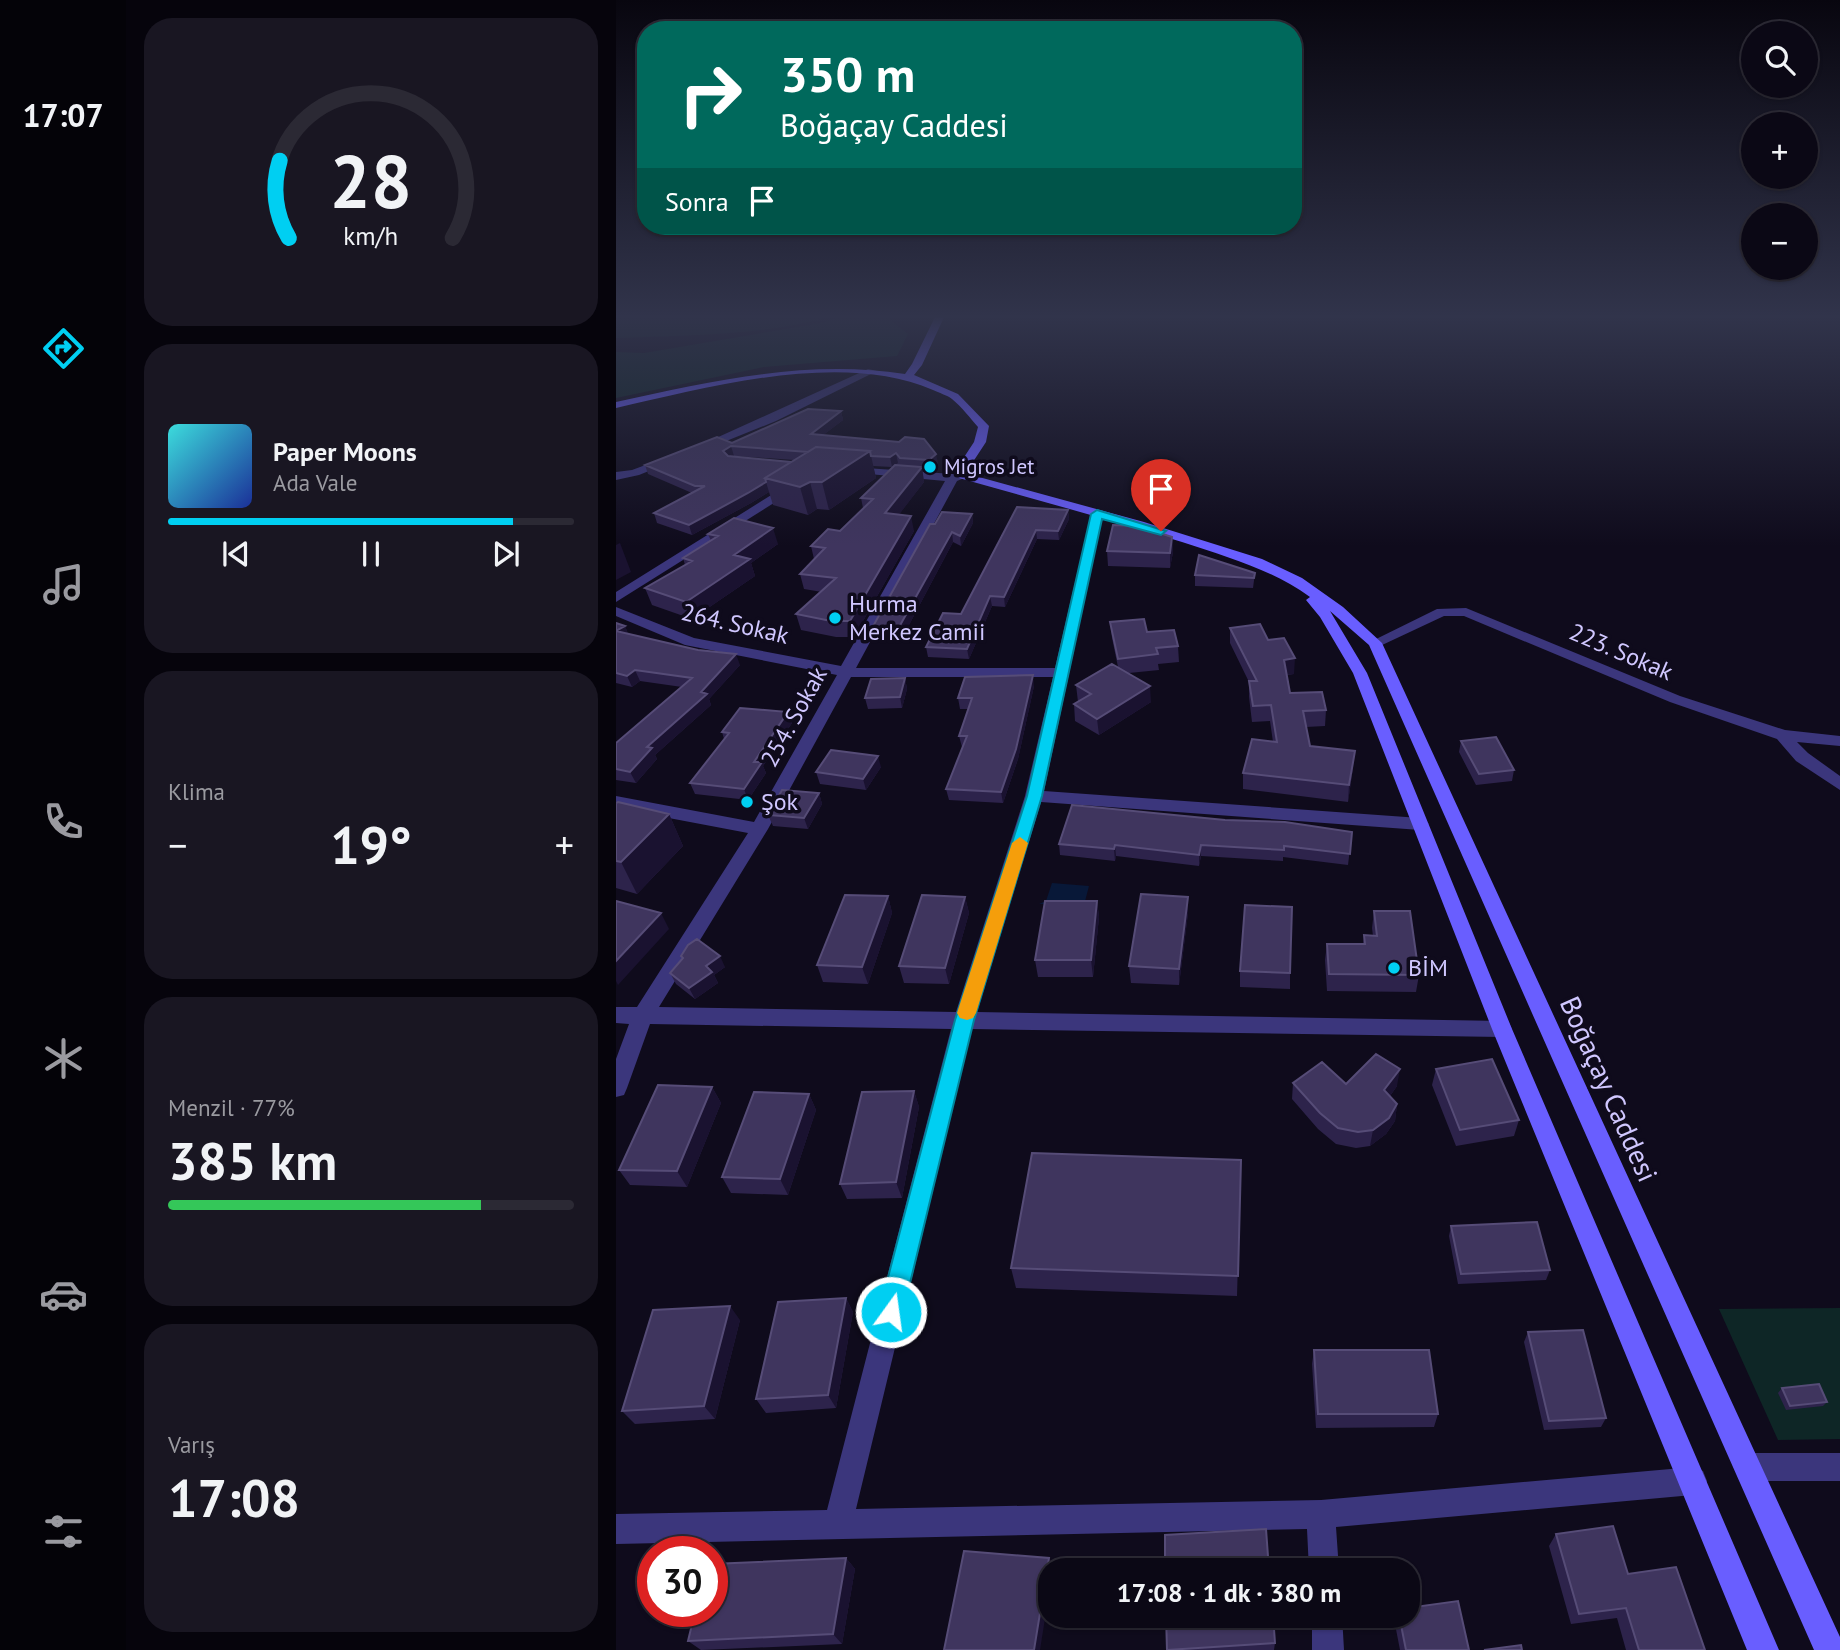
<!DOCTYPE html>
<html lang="tr">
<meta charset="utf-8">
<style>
body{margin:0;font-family:"PT Sans",sans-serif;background:#191622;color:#f1f3f6;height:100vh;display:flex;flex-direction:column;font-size:26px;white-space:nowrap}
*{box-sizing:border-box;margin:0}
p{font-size:23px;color:#9a9aa0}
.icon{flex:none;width:38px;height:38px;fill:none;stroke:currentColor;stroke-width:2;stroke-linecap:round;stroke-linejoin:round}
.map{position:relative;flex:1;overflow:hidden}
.drawer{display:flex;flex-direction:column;gap:18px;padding:18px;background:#06040c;width:490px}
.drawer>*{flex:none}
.hud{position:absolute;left:21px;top:21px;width:665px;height:214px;border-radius:28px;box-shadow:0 2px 5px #0004,0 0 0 2px #2b2934;background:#00695c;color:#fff;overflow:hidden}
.buttons{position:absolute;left:1125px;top:21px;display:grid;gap:14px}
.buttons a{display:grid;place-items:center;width:77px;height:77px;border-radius:50%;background:#0b0815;box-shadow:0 2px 5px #0004,0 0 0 2px #2b2934;font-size:35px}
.speed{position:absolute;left:21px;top:1536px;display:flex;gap:14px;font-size:35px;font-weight:700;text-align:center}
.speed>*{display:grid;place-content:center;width:91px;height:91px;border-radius:50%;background:#0b0815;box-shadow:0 2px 5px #0004,0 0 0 2px #2b2934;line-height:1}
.speed .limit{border:10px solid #d22;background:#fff;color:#111}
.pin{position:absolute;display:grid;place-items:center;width:60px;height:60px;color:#fff;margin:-72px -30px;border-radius:50% 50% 50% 0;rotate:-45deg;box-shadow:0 0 7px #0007}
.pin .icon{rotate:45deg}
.me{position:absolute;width:77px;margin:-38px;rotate:14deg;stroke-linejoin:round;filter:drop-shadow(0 0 5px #0008)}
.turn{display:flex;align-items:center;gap:24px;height:147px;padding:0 28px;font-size:32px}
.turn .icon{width:91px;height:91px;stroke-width:2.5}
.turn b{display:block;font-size:49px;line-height:60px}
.then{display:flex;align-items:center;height:66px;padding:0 28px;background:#0003;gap:14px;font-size:26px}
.big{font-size:52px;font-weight:700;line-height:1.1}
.drawer .card{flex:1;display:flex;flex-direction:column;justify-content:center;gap:10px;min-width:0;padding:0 24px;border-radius:28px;background:#191622}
.drawer .dial{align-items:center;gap:0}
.dial svg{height:182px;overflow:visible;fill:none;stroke:#2b2934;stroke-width:7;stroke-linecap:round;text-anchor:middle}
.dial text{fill:#f1f3f6;stroke:none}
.song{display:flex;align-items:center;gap:21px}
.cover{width:84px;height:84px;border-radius:10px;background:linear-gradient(135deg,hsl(180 70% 55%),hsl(230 70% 35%))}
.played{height:7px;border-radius:4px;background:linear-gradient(90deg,#00cff2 85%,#2b2934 85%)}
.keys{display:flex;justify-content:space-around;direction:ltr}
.heat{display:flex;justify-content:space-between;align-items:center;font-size:38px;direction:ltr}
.charge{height:10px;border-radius:5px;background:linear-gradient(90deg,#34c759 77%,#2b2934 0)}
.trip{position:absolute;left:422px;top:1558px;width:382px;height:70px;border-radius:28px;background:#0b0815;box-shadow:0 2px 5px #0004,0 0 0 2px #2b2934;font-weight:700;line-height:70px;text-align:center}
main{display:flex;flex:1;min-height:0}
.menu{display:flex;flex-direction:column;width:126px;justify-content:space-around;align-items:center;background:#040308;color:#9a9aa0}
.menu .icon{width:49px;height:49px}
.menu .selected{color:#00cff2}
.menu b{font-size:32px;color:#f1f3f6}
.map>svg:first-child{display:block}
.green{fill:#0e2626}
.water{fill:#081838}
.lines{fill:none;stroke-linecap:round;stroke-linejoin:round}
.street{fill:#3b367c;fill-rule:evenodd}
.secondary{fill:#695eff;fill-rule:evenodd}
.wall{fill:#2d234b;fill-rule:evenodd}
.shaded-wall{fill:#1a1230}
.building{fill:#3f355e;stroke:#564c77;stroke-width:2}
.route{fill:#00cff2;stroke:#00879d;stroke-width:2}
.slow{fill:#f59e0b}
.poi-dot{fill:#00cff2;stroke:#0f0b1c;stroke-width:2.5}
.labels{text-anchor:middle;stroke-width:7;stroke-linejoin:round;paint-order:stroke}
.far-poi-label{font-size:21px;fill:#d0c7ff;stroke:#0f0b1c;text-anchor:start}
.poi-label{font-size:24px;fill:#d0c7ff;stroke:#0f0b1c;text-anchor:start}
.street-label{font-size:24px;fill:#d0c7ff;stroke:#0f0b1c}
.near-street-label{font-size:28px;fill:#d0c7ff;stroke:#0f0b1c}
</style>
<main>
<nav class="menu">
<b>17:07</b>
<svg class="icon selected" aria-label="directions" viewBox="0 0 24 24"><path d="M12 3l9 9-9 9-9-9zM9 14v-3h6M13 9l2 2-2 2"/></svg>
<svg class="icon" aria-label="music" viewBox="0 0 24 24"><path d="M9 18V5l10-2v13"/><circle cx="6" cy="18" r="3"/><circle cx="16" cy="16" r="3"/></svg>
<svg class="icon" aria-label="phone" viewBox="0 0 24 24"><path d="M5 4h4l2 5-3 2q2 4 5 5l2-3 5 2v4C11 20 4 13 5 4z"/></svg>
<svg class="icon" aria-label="climate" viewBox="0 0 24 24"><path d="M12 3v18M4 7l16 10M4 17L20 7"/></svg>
<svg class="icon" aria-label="car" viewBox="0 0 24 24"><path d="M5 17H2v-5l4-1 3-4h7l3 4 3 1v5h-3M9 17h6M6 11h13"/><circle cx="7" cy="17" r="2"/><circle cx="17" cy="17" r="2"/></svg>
<svg class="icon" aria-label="filters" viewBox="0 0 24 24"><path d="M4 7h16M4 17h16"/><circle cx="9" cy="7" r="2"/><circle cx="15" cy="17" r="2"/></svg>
</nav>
<section class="drawer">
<div class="card dial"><svg viewBox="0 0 100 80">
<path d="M14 69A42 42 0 1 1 86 69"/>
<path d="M14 69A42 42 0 0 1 10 35" stroke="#00cff2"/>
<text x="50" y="56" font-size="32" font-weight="700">28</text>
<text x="50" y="72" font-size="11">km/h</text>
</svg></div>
<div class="card">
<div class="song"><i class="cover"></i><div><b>Paper Moons</b><p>Ada Vale</p></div></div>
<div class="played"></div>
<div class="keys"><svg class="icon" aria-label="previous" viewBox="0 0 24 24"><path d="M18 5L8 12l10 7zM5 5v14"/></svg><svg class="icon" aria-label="pause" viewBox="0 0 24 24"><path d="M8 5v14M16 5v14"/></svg><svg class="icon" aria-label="next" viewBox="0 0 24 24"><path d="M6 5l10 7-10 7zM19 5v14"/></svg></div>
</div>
<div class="card"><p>Klima</p>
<div class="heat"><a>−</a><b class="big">19°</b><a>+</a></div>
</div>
<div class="card"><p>Menzil · 77%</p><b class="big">385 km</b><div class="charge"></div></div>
<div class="card"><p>Varış</p><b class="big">17:08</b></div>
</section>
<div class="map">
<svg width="1224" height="1650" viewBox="0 0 1224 1650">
<rect width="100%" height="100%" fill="#0f0b1c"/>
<path class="green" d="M0,315H220C153,336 69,335 0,338Z
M227,315H268L292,334L281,356L148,367L0,398V352L28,353L205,323Z
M1224,1308V1439L1162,1440L1103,1309Z"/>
<path class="water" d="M436,883L473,886L468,905L423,904L430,901Z"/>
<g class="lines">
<path class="street" d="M252,369L261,371L160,421L88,450L78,448Z
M51,457L57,460L55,462L23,475L0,480V472L16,470Z
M235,467L337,474L347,472L353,476L341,481L240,668H439L475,514L481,510L487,514L428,791L804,818L813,824L804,830L425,802L361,1012L886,1021L893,1023L896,1029L893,1035L886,1037L356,1029L240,1509L705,1500L1077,1467L1087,1471L1091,1481L1087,1491L1077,1495L720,1527L723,1570H693L691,1529L0,1544V1514L211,1510L335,1029L34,1024L11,1088L8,1095L0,1097V1059L13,1024L0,1023V1007H21L132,833L0,808V796L138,822L221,675L69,645L0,616V607L78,638L225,666L329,481L231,472V468ZM235,677H437L409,796L340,1012L43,1007L152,829Z
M173,484L177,485V491L0,602V592Z
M850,608L1064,696L1169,730L1224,736V746L1181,742L1192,753L1224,776V790L1180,761L1161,739L1054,702L848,616H828L764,646L759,647L752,643L821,609Z
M1132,1453H1224V1481H1132L1122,1477L1118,1467L1122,1457Z
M696,1615H726L728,1650H696Z"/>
<path class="secondary" d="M320,315H329L306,365L298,375L342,394L373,426L370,442L351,471L352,474L528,522L646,559L686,578L727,607L766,643L1224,1637V1650H1198L753,645L714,611L751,673L896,1029L1163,1650H1131L876,1029L737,673L704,617L690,600L694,597C655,569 611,557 566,542C492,519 417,499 343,478L339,471L358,442L362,427C354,418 346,407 336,399C331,395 323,393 317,390C225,350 94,387 0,408V402C95,381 191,359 289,374L296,364Z"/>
</g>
<path class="wall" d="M225,411L227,420L207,435L283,442L322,463L315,470L306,469L308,482L283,514L298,531L238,637H220L185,630L180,614L206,592L188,589L184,574L198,559L195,546L224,531L247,508L245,498L276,467L257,466L260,478L213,510L201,509L192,515L157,505L153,492L135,503L76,535L41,523L38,513L76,493L32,474L29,465L116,443ZM118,456L178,460L175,462L116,457Z
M401,507L452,510L453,519L443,540L421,539L389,607L376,606L353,659L312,657L310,647L345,614Z
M356,514L357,523L345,546L337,542L285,640L259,638L256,628L319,524Z
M92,534L162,544L135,563L139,576L76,619L36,605L29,588L69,565L67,558L95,541Z
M556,537L557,552L554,568L492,566L491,551Z
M639,573L637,588L579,586V575Z
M494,622L531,632L562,646L563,662L542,664L543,670L513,673L535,702L483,735L459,721L458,704L462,702L460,685L502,667L496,638Z
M0,623L9,626L12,634L124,665L93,699L95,705L39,755L41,759L20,783L0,780V743L66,687L24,681L16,687L0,683Z
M614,628L652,640L678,674L671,675L674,693L710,710L709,726L690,727L694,746L737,768L732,802L627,789V773L657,742L654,721L636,722L633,697V682L614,643Z
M289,678L291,689L286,708L252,709L249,698Z
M418,686L402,759L387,803L333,800L330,789L347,747H346L343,736L352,709H344L342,698Z
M172,712L176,723L147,766L150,773L132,800L79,794L74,783L108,739L106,732Z
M845,741L898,770L896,781L860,785L843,752Z
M265,767L250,790L204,784L200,772Z
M203,793L206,804L192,829L157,826L152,815Z
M0,803L53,814L67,846L21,894L0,888Z
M736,832L732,865L667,857V861L585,856L583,866L500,856L499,861L444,855L443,844Z
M272,896L276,913L252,984L207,982L201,965Z
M349,897L353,913L333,984L288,983L283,966Z
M481,901L483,917L477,977H422L419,960Z
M758,911L803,975L800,992L711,991L709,960L711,944H747L748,935L757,936L756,928Z
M572,913L563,985L515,983L513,966Z
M65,956L109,967L98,975L102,983L79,999L60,984L54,973L66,959Z
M624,971L674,973V989L624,987Z
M820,1069L903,1120L898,1136L840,1146L816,1085Z
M677,1083L781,1086L774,1096L781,1104L779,1121L770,1134L754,1146L740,1148L720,1144L702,1129L676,1099Z
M96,1087L105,1103L71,1187L14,1185L3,1170Z
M298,1091L303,1107L286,1198L231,1199L224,1184Z
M193,1094L200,1110L172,1195L115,1193L106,1177Z
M625,1160L621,1296L400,1288L395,1268Z
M835,1226L934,1270L930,1280L842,1284L833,1236Z
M230,1298L237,1312L220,1408L150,1413L140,1399Z
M124,1320L99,1419L19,1424L6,1411Z
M912,1332L990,1418L985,1427L928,1430L908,1342Z
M698,1350L822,1414L818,1427L700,1428L696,1364Z
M1166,1388L1211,1402L1207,1406L1170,1410L1162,1393Z
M940,1534L1089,1650H1010L1001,1618L955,1624L933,1546Z
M230,1558L239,1569L226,1644L85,1650L72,1641Z
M780,1615H783L853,1650H784L778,1619Z
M659,1643L658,1650H551Z"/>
<path class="shaded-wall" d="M225,411L227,420L197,443L195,434Z
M115,446L118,456L110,461L107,451Z
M254,451L260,478L213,510L206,482Z
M280,453L282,463L276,467L274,457Z
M320,454L322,463L315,470L313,460Z
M306,467L308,482L273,528L269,513Z
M150,482L153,492L135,503L76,535L73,525Z
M194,482L201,509L192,515L184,487Z
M452,510L453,519L443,540L442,531Z
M356,514L357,523L345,546L344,536Z
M295,516L298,531L238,637L234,621Z
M157,528L162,544L135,563L139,576L76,619L70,602L118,555Z
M420,530L421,539L389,607L388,597Z
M336,532L337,542L285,640L282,629Z
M556,537L557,552L554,568V553Z
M4,543L15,572L0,580V545Z
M374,596L376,606L353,659L351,649Z
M9,626L13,636L0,631Z
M120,654L124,665L93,699L95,705L39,755L41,759L20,783L14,772L31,747L85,692Z
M679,658L678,674L668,675V660Z
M19,670L24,681L16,687L11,676Z
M417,675L418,686L402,759L387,803L385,792Z
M289,678L291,689L286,708L284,697Z
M534,686L535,702L483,735L481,719Z
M172,712L176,723L147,766L150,773L132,800L128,789L138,762Z
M739,751L737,768L732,802L733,785Z
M262,756L265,767L250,790L247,779Z
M203,793L206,804L192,829L188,818Z
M53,814L67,846L21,894L5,862Z
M499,845L500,856L499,861L498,849Z
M585,845V856L583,866V855Z
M272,896L276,913L252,984L246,967Z
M349,897L353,913L333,984L329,968Z
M572,897V913L563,985V969Z
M481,901L483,917L477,977L475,960Z
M45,913L53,929L2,985L0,981V961Z
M104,956L109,967L98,975L102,983L79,999L73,988L90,966Z
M784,1069L781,1086L766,1107L768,1090Z
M96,1087L105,1103L71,1187L61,1171Z
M298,1091L303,1107L286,1198L280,1182Z
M193,1094L200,1110L172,1195L164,1179Z
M781,1104L779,1121L770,1134L754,1146L757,1130Z
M230,1298L237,1312L220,1408L212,1395Z
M114,1306L124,1320L99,1419L88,1406Z
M230,1558L239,1569L226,1644L217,1634Z
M433,1558L437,1569L434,1570V1587L424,1650H418Z"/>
<path class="building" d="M192,409L225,411L195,434L283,442L289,437L308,439L320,454L313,460L284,458L280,453L274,457L255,456L254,451L200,447L192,452L115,446L107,451L112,456L175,462L149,478L150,482L132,493L73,525L38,513L89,486H79L29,465L101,437L116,443Z
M200,447L254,451L206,482H194L184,487L149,478Z
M279,465L306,467L269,513L295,516L234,621H215L180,614L220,578L184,574L209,548L195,546L212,529L224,531L257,499L245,498Z
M401,507L452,510L442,531L420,530L388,597L374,596L351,649L310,647L327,613L345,614Z
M326,512L356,514L344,536L336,532L282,629L256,628L314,524H319Z
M118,518L157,528L118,555L134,559L70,602L29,588L76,561L67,558L102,536L92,534Z
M497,525L522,526L556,537L554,553L491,551Z
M583,555L639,573L638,578L579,575Z
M528,619L531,632L558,630L562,646L540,648L542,654L502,659L494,622Z
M0,623L9,626L0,631L82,650L120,654L85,692L91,694L31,747L36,748L14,772L0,769V743L76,678L19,670L11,676L0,673Z
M644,624L652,640L668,638L679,658L668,660L674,693L706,692L710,710L687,711L694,746L739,751L733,785L627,773L636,739L661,742L655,705L637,706L633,681H641L614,628Z
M496,664L534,686L481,719L458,704L475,694L460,685Z
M417,675L400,749L385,792L330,789L351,736H343L356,698H342L349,677Z
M289,678L284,697L249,698L255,679Z
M124,708L172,712L138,762H146L128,789L74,783L113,733L106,732Z
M880,737L898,770L863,774L845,741Z
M215,750L262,756L247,779L200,772Z
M166,790L203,793L188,818L152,815Z
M2,802L53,814L5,862L0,861V803Z
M456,805L609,820L669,822L736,832L734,854L668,846V850L585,845L583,855L499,845L498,849L443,844Z
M525,894L572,897L563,969L513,966Z
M229,895L272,896L246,967L201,965Z
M306,895L349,897L329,968L283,966Z
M0,901L45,913L0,961Z
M429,901H481L475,960H419Z
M629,905L676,907L674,973L624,971Z
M758,911H794L803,975L713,974L711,944H749L748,935L761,936Z
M81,939L104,956L90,966L96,972L73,988L54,973L67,958L65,956L72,945Z
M760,1054L784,1069L768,1090L781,1104L773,1118L757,1130L742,1132L722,1128L704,1113L677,1083L706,1062L730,1084Z
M876,1059L903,1120L844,1130L820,1069Z
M42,1085L96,1087L61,1171L3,1170Z
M298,1091L280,1182L224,1184L246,1092Z
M138,1092L193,1094L164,1179L106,1177Z
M416,1153L625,1160L622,1276L395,1268Z
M921,1222L934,1270L845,1274L835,1226Z
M230,1298L212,1395L140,1399L162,1302Z
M114,1306L88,1406L6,1411L37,1310Z
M967,1330L990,1418L933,1421L912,1332Z
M698,1350H813L822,1414H702Z
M1203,1384L1211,1402L1174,1406L1166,1388Z
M997,1526L1012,1574L1060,1567L1089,1650H1023L1010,1608L963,1614L940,1534Z
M650,1529L653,1570H549V1535Z
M348,1551L433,1558L418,1650H328Z
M230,1558L217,1634L72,1641L79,1612H96V1564Z
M842,1601L853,1650H790L783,1615H791V1608Z
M550,1615H657L659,1643L551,1650Z
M905,1645L906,1650H868Z"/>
<linearGradient id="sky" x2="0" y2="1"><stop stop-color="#08060f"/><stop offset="0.58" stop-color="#31344b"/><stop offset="1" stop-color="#31344b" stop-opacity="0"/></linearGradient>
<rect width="1224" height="546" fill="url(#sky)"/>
<path class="route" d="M481,510L550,531L545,535L486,519L426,796L358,1020L287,1312L283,1320L275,1324L267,1320L263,1312L339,1020L411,796L475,514Z"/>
<path class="slow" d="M404,837L412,843L360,1013L357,1018L351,1020L344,1018L341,1013L396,843Z"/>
<g class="poi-dot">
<circle cx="314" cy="467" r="7"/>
<circle cx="219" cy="618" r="7"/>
<circle cx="131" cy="802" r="7"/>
<circle cx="778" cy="968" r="7"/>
</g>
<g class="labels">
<g class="far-poi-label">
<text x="328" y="474">Migros Jet</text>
</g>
<g class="poi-label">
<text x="233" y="612">Hurma<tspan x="233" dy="28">Merkez Camii</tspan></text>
<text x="145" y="810">Şok</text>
<text x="792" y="976">BİM</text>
</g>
<g class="street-label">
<text transform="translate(119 624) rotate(13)" y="8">264. Sokak</text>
<text transform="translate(1005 652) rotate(23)" y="8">223. Sokak</text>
<text transform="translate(178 717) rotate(-61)" y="8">254. Sokak</text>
</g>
<g class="near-street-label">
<text transform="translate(993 1089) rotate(66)" y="10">Boğaçay Caddesi</text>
</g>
</g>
</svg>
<div class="buttons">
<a><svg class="icon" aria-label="search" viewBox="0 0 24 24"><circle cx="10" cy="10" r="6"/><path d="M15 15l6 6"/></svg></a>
<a>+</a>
<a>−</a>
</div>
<div class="speed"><div class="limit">30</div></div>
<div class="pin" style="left:545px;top:531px;background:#d93025"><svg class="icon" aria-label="arrive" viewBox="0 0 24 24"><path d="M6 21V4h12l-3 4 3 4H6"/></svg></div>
<svg class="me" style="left:275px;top:1312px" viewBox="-20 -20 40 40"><circle r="17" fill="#00cff2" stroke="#fff" stroke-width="3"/><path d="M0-11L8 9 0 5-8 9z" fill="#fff"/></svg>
<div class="trip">17:08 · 1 dk · 380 m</div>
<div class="hud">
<div class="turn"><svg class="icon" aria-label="right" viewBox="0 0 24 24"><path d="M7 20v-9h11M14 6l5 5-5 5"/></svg><div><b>350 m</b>Boğaçay Caddesi</div></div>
<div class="then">Sonra<svg class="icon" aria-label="arrive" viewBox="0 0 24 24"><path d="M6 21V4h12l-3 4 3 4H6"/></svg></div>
</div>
</div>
</main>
